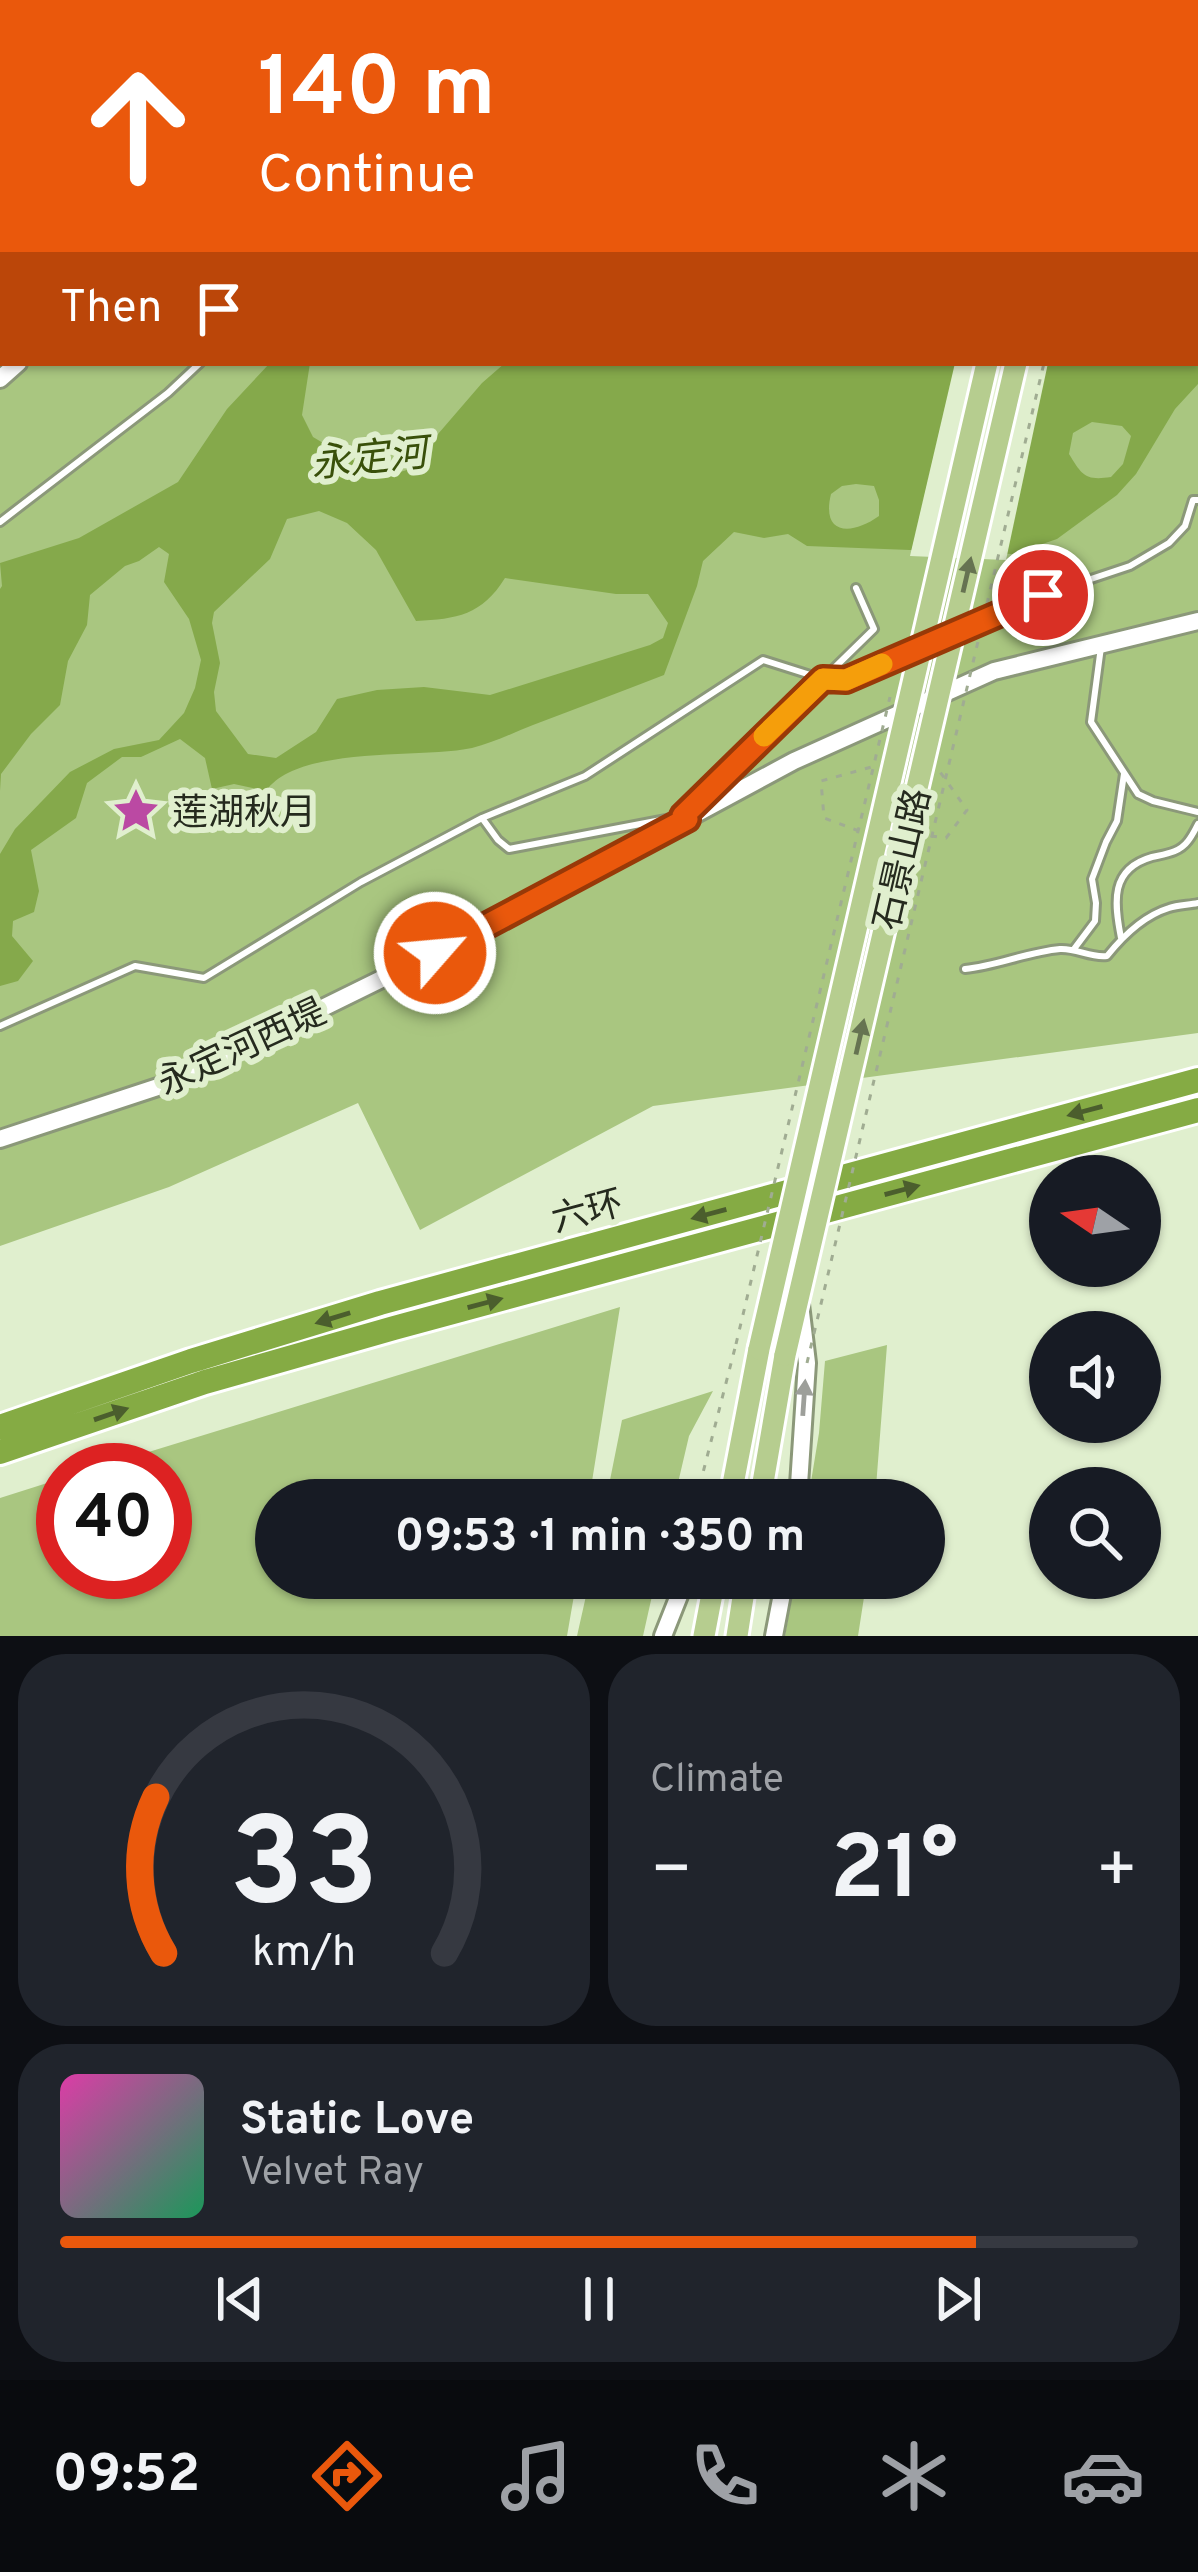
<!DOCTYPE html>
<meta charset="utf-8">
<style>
body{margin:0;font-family:Overpass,"Noto Sans SC",sans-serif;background:#20242c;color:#f1f3f6;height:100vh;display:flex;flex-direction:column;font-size:45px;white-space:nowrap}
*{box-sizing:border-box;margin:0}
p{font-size:39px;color:#9ea1a6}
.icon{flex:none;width:66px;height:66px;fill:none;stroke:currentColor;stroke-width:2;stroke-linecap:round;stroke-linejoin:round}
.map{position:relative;height:1636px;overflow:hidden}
.drawer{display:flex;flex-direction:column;gap:18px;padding:18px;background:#0d0f14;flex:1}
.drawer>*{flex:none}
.hud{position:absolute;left:0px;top:0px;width:1200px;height:366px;box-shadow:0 3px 9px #0004;background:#ea580c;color:#fff;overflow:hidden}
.needle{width:78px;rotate:283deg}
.buttons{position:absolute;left:1029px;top:1155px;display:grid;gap:24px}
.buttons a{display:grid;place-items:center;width:132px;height:132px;border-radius:50%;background:#171b24;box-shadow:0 3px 9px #0004;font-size:60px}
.speed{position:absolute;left:36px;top:1443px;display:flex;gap:24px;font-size:60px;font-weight:700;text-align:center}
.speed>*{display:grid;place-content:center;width:156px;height:156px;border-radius:50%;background:#171b24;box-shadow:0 3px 9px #0004;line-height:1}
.speed .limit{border:18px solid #d22;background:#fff;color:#111}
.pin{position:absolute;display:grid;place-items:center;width:102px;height:102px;color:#fff;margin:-51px;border:6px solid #fff;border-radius:50%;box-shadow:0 3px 12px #0007}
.me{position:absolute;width:132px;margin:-66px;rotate:63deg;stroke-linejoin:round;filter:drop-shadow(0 0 9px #0008)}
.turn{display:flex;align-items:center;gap:42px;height:252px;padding:0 60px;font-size:54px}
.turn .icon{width:156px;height:156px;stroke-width:2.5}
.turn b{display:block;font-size:84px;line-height:102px}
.then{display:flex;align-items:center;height:114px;padding:0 60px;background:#0003;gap:24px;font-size:45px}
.big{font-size:90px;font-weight:700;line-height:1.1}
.drawer .widget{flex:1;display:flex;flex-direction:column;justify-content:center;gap:18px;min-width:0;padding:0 42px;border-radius:48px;background:#20242c}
.drawer .dial{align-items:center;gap:0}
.dial svg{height:312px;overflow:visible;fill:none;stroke:#363941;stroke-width:7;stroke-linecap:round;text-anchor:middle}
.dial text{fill:#f1f3f6;stroke:none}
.song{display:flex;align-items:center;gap:36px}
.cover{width:144px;height:144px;border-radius:18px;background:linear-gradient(135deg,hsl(320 70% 55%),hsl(150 70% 35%))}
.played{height:12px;border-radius:6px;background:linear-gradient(90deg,#ea580c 85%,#363941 85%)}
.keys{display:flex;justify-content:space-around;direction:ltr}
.heat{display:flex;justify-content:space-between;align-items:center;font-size:66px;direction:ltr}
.drawer .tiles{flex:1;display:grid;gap:18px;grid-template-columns:1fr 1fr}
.widget:last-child{grid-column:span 2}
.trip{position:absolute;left:255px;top:1479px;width:690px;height:120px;border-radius:60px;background:#171b24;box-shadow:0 3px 9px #0004;font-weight:700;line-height:120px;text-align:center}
.menu{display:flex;height:192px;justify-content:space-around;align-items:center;background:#090b0e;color:#9ea1a6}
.menu .icon{width:84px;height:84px}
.menu .selected{color:#ea580c}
.menu b{font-size:54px;color:#f1f3f6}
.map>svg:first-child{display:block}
.green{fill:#a9c680}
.water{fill:#85a94b;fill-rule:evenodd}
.pier{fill:#e0efce}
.building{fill:#adbb9b;stroke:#8d9b7c;stroke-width:3}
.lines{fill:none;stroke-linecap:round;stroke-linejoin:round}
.service-casing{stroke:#8b9879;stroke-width:12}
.minor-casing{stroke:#8b9879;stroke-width:20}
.tertiary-casing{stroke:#8b9879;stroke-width:22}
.primary-casing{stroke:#fff;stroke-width:27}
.motorway-casing{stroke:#fff;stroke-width:30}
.path{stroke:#a0ac92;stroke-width:3;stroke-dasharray:6 9;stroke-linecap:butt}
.service{stroke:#fff;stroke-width:6}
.minor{stroke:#fff;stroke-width:14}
.tertiary{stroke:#fff;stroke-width:16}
.primary{stroke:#b6cd8f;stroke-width:21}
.motorway{stroke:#85ab44;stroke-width:24}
.primary-bridge-casing{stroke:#fff;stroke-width:27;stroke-linecap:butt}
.path-bridge{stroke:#a0ac92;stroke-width:3;stroke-dasharray:6 9;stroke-linecap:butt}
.primary-bridge{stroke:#b6cd8f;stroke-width:21}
.oneway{fill:#667351}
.oneway2{fill:#4b5e2d}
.oneway3{fill:#9d9f9a}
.route-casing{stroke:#983908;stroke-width:30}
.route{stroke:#ea580c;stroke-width:21}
.slow{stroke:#f59e0b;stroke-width:21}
.labels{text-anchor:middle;stroke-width:12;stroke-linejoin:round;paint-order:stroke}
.poi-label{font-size:36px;fill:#252a1e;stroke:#e0efce;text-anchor:start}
.street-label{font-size:36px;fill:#252a1e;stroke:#e0efce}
.water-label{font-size:39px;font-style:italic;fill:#39500a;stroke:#e0efce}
</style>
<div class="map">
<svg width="1198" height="1636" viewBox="0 0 1198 1636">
<rect width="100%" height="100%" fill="#e0efce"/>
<path class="green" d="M0,0H359L353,3H3V169L0,170Z
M385,0H1198V1033L653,1106L420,1230L358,1103L169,1187L0,1246V174L3,173V363H1197V3H378Z
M620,1307L589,1500H276V1578H577L567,1636H0V1498L63,1478V1572H165V1470H90Z
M887,1345L875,1500H808L819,1433L825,1361Z
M713,1391L689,1436L674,1500H606L622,1420Z
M590,1578H656L643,1636H577Z
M795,1578H867L858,1636H785Z"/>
<path class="water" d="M918,0H1198V384L1175,409L1136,474L1117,495L1057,539L1013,554L807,546L788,534L764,538L734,532L703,561L697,586L664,675C621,692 577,708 533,725C513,733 492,743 472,748C420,759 298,745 266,791L234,784L212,789L205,758L180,739L141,757H122L87,783L76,818L31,850L39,891L34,912L13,921L12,936L33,961L18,981L0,986V854L15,829L70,772L114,749L159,740L184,713L195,688L201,660L189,619L164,582L169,554L159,547L139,561L125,566L90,595L87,625L68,661L60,705L31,734L1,774L0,791V589L2,586L0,563L79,538L178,482L227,409L270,363H310L302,415L313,437L350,459L389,475L407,470L482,383L505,363H1197V3H916ZM1092,422L1122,426L1131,436L1123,464L1111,477C1085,481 1082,475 1069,454L1073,433ZM856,484L874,486L879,500V516C851,536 821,535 831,494L842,486ZM319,511L347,523L376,550L416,621C457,619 482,615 505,578L616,594H648L668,623L663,638L650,645L490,695L424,687L377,690L337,699L316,732L276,758L248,754L216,711L214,692L220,663L212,623L214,612L270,559L287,519Z"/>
<path class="pier" d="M955,363H1048L1006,560L910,556Z"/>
<path class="building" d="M0,0H33L31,3H3V63L0,69Z"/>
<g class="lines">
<defs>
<path id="service" d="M220,0L221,3
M392,3L398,0
M881,3L886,0
M0,180L3,179
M0,522L168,393L200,363
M959,631L1043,595L1130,566L1169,543L1185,526L1193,500H1198
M1101,647L1091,722L1138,794L1153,801L1198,812
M690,809L874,629L856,588
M482,818L498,840L509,849L677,817
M1121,938C1114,902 1110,869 1152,857C1165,854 1179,853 1188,841C1192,836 1195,830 1198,824
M1074,949L1095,921L1096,903L1092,879L1106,842L1117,821L1124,774
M965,969C997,966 1027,952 1060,949C1077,948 1090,958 1107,956C1123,936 1143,916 1169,908C1178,905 1189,905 1198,903
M0,1026L135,966L204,978L361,882L482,818L585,776L763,660L823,679L846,680L914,651"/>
<path id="minor" d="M354,3L360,0
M0,163L3,162"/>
<path id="tertiary" d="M592,3L598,0
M0,379L18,363
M0,1139L170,1083L473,934L794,761L994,671L1198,621
M798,1500L807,1363L800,1304
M663,1636L686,1578
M774,1636L785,1578"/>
<path id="primary" d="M1071,3V0
M1100,3L1101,0
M730,1500L759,1349
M760,1500L785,1355
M704,1636L715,1578
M737,1636L746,1578"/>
<path id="motorway" d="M0,1427L191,1361L380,1303L1198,1080
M0,1452L205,1382L394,1328L1198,1110"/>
</defs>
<use href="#service" class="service-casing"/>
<use href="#minor" class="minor-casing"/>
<use href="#tertiary" class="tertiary-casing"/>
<use href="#primary" class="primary-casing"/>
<use href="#motorway" class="motorway-casing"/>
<path class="path" d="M1130,3L1131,0
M859,831L824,818L821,781L875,766
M931,836L946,838L967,810L938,769
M696,1500L736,1344"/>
<use href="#service" class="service"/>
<use href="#minor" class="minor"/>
<use href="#tertiary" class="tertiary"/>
<use href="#primary" class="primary"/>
<use href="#motorway" class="motorway"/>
<defs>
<path id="primary-bridge" d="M759,1349L987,363
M785,1355L1016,363"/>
</defs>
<use href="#primary-bridge" class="primary-bridge-casing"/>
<path class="path-bridge" d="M736,1344L890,697
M807,1363L1044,363"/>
<use href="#primary-bridge" class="primary-bridge"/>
</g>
<defs><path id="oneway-solid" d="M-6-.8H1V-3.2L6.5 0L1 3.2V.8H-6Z" transform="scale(3)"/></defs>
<g class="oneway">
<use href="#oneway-solid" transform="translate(967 575) rotate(-77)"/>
<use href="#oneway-solid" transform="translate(860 1037) rotate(-77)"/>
</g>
<g class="oneway2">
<use href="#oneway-solid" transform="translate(1085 1111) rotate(165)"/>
<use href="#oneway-solid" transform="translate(902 1190) rotate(-15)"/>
<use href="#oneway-solid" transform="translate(709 1214) rotate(165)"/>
<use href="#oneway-solid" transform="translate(485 1303) rotate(-15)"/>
<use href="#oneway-solid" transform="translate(333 1318) rotate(163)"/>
<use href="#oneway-solid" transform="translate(111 1414) rotate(-19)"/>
</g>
<use class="oneway3" href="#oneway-solid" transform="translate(804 1398) rotate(-86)"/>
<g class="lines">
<defs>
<path id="route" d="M435,953L687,819L683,816L823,679L846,680L1043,595"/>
</defs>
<use href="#route" class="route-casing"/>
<use href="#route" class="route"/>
<path class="slow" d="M764,736L823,679L846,680L882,664"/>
</g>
<defs>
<symbol id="sight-bare" viewBox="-9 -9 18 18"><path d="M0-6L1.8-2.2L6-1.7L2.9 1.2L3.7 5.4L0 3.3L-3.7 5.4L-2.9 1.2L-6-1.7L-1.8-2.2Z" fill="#bb49a3" stroke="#e0efce" stroke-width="2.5" paint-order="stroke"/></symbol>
</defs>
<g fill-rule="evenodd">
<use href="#sight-bare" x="103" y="778" width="66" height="66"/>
</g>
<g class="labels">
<g class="poi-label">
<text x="172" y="824">莲湖秋月</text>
</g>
<g class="street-label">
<text transform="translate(901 859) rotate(-77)" y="13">石景山路</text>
<text transform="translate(241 1046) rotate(-25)" y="13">永定河西堤</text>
<text transform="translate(587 1210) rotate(-15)" y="13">六环</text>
</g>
<g class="water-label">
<text transform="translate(369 457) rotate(-6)" y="14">永定河</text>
</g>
</g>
</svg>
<div class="buttons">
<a><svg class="needle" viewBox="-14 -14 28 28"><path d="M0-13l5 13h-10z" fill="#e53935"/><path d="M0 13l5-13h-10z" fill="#9ea1a6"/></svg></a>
<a><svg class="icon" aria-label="sound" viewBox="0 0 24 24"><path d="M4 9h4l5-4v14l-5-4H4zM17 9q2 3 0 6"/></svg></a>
<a><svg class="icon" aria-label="search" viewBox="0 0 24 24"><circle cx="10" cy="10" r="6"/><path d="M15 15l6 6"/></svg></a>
</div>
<div class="speed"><div class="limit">40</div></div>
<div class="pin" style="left:1043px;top:595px;background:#d93025"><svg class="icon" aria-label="arrive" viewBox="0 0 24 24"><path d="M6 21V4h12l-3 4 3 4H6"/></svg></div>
<svg class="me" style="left:435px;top:953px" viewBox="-20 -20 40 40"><circle r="17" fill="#ea580c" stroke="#fff" stroke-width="3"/><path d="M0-11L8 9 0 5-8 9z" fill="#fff"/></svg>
<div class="trip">09:53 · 1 min · 350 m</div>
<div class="hud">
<div class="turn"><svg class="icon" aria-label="ahead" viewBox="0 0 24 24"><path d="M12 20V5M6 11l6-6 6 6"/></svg><div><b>140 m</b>Continue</div></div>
<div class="then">Then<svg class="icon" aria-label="arrive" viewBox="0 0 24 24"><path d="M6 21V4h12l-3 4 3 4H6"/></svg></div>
</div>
</div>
<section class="drawer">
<div class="tiles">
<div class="widget dial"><svg viewBox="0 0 100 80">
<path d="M14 69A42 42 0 1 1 86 69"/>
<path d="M14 69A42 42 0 0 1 12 29" stroke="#ea580c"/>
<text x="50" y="56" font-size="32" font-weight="700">33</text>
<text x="50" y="72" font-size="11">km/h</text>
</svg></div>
<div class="widget"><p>Climate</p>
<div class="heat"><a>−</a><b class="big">21°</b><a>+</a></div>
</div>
<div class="widget">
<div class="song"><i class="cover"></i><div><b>Static Love</b><p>Velvet Ray</p></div></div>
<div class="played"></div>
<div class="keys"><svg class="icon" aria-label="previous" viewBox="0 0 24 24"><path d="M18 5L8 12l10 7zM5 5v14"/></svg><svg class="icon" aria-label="pause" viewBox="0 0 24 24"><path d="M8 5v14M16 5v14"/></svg><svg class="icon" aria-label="next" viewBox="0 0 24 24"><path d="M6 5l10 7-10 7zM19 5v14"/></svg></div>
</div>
</div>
</section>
<nav class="menu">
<b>09:52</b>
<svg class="icon selected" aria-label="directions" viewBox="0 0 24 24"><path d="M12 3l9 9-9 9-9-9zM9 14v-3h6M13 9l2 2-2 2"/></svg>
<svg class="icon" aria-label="music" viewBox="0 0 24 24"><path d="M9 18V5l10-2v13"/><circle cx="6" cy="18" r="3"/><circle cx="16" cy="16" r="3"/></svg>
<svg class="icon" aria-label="phone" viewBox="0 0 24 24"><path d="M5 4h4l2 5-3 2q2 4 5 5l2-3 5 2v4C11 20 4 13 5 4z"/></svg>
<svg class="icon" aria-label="climate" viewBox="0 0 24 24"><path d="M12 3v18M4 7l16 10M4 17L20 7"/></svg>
<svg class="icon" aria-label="car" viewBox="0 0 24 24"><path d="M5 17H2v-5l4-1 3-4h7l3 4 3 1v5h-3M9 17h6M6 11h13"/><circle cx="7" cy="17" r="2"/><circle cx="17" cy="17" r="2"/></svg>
</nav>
